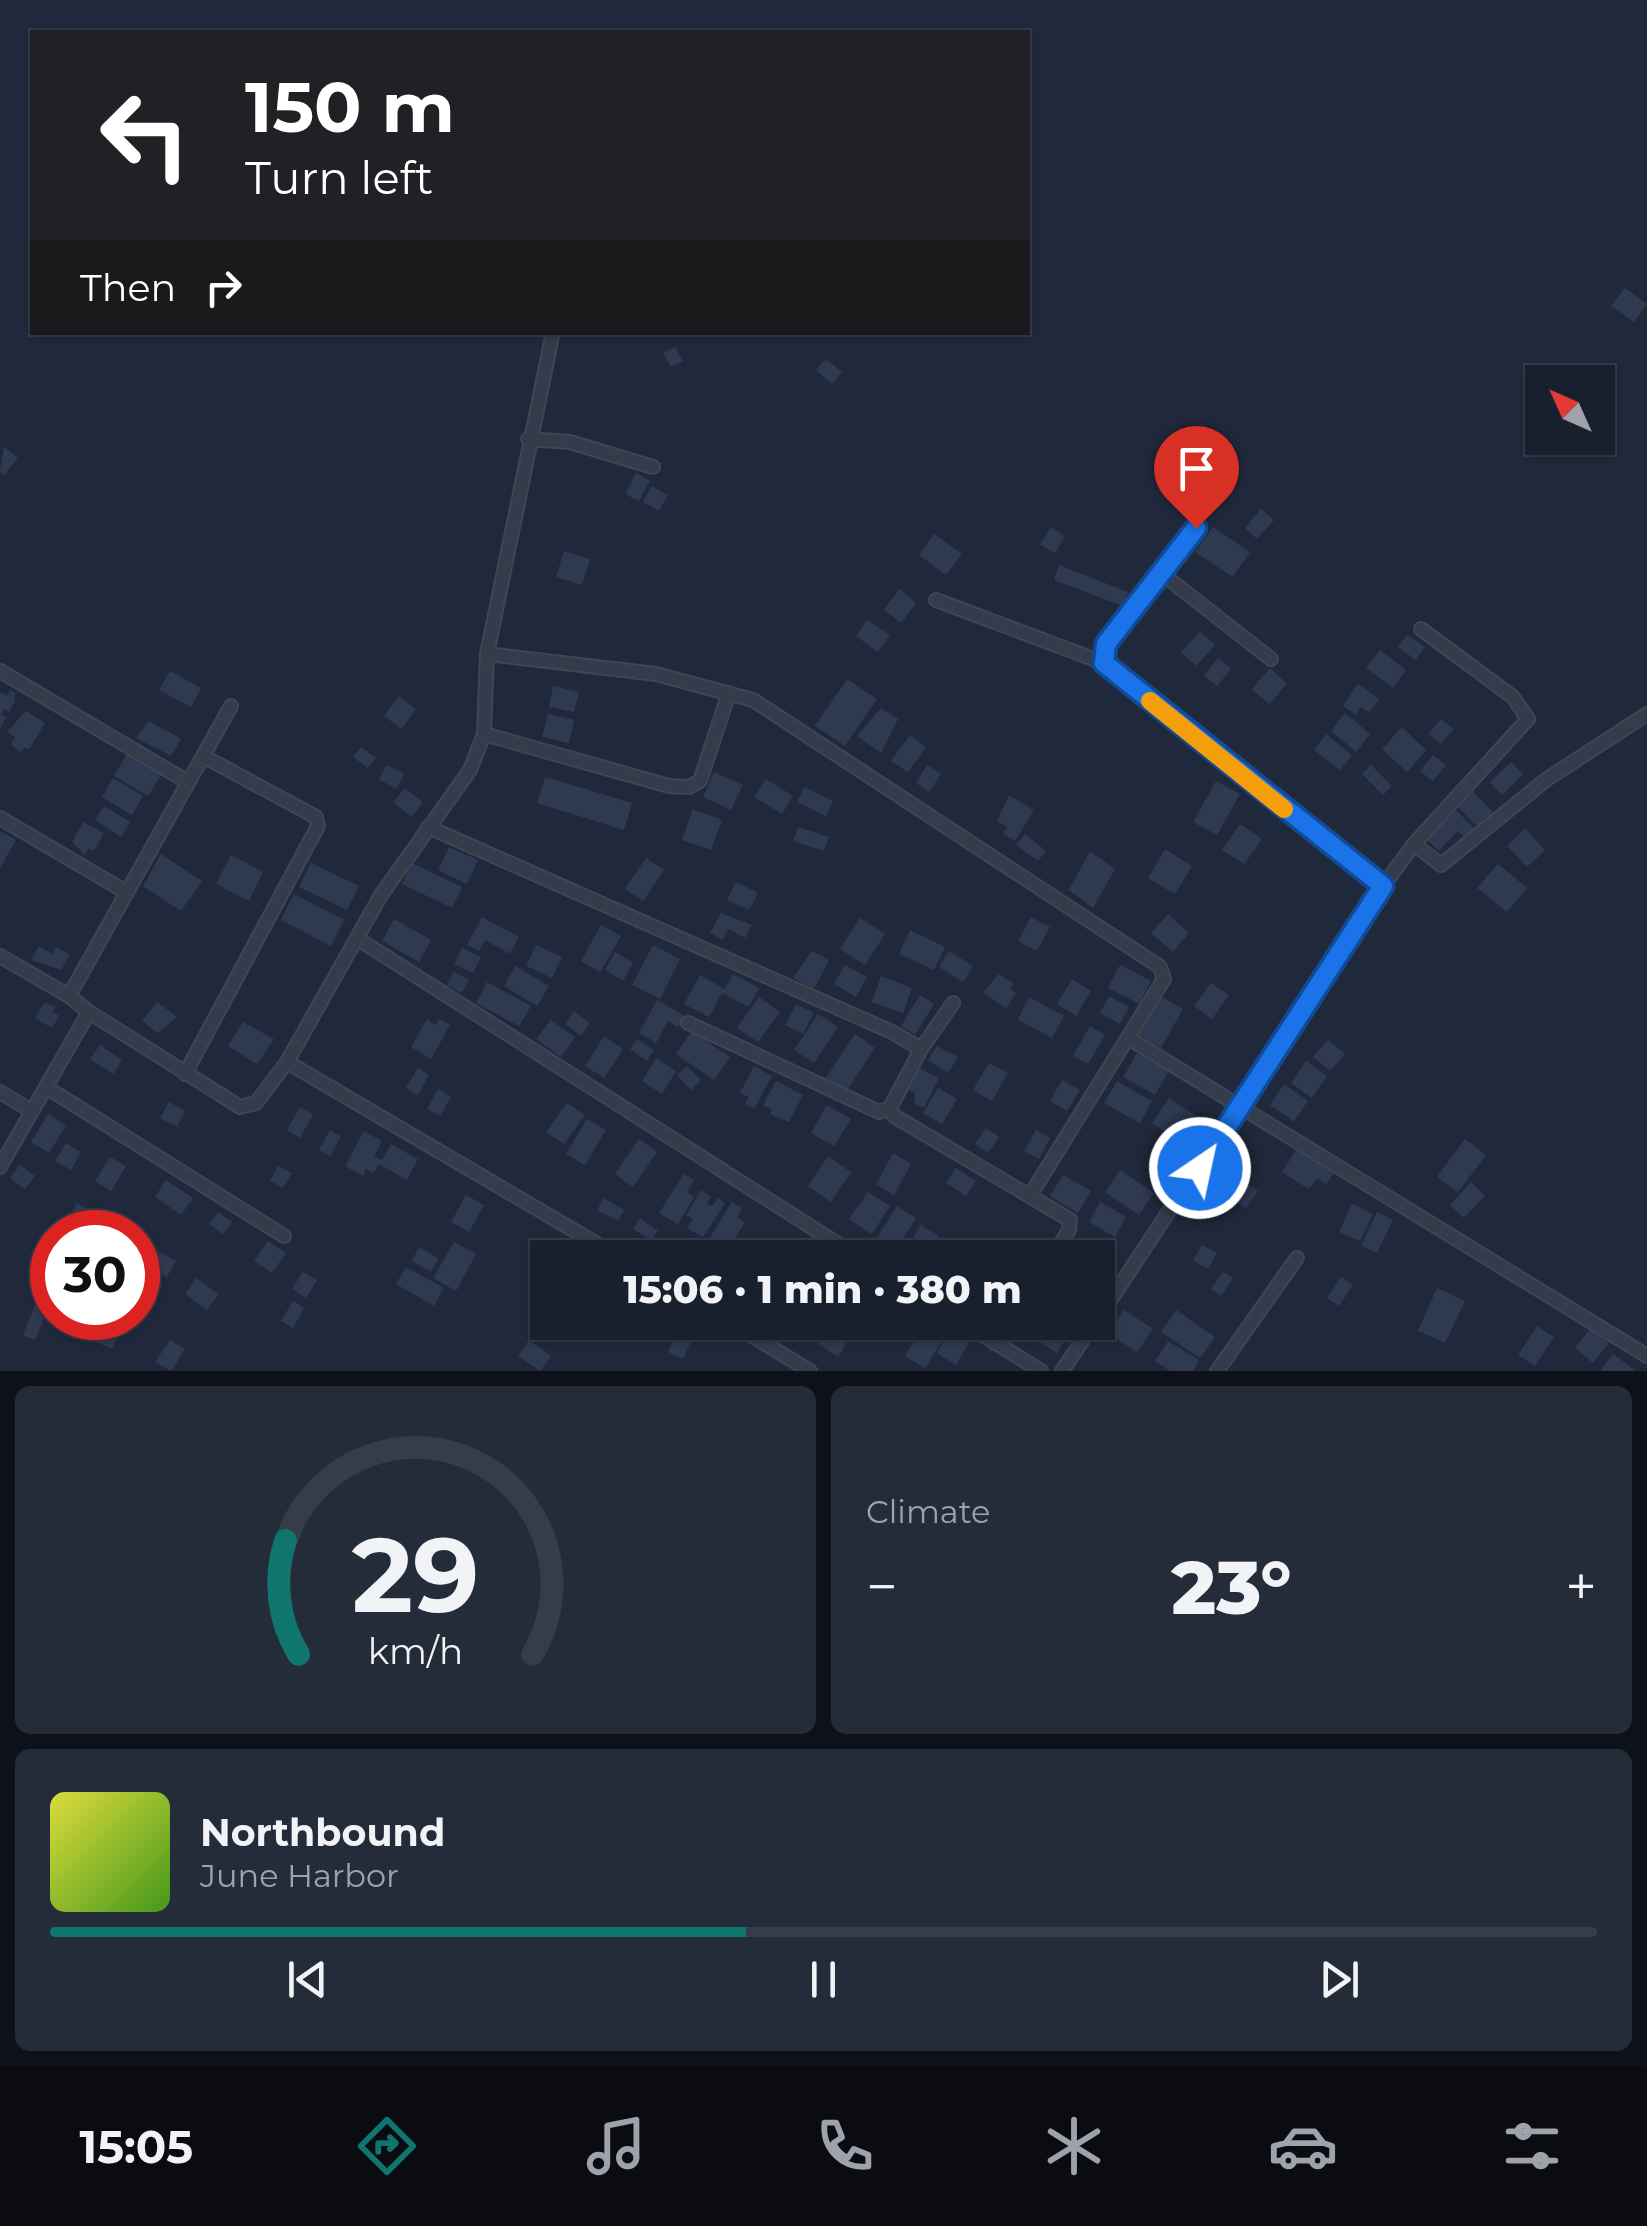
<!DOCTYPE html>
<meta charset="utf-8">
<style>
body{margin:0;font-family:Montserrat,sans-serif;background:#252c39;color:#f1f3f6;height:100vh;display:flex;flex-direction:column;font-size:38px;white-space:nowrap}
*{box-sizing:border-box;margin:0}
p{font-size:32px;color:#9fa2aa}
.icon{flex:none;width:55px;height:55px;fill:none;stroke:currentColor;stroke-width:2;stroke-linecap:round;stroke-linejoin:round}
.map{position:relative;height:1371px;overflow:hidden}
.side{display:flex;flex-direction:column;gap:15px;padding:15px;background:#0d1119;flex:1}
.side>*{flex:none}
.guide{position:absolute;left:30px;top:30px;width:1000px;height:305px;border-radius:0px;box-shadow:0 2px 8px #0004,0 0 0 2px #363d49;background:#202124;color:#fff;overflow:hidden}
.needle{width:65px;rotate:315deg}
.tools{position:absolute;left:1525px;top:365px;display:grid;gap:20px}
.tools a{display:grid;place-items:center;width:90px;height:90px;border-radius:0px;background:#181f2d;box-shadow:0 2px 8px #0004,0 0 0 2px #363d49;font-size:50px}
.speed{position:absolute;left:30px;top:1210px;display:flex;gap:20px;font-size:50px;font-weight:700;text-align:center}
.speed>*{display:grid;place-content:center;width:130px;height:130px;border-radius:50%;background:#181f2d;box-shadow:0 2px 8px #0004,0 0 0 2px #363d49;line-height:1}
.speed .limit{border:15px solid #d22;background:#fff;color:#111}
.pin{position:absolute;display:grid;place-items:center;width:85px;height:85px;color:#fff;margin:-102px -42px;border-radius:50% 50% 50% 0;rotate:-45deg;box-shadow:0 0 10px #0007}
.pin .icon{rotate:45deg}
.me{position:absolute;width:110px;margin:-55px;rotate:34deg;stroke-linejoin:round;filter:drop-shadow(0 0 8px #0008)}
.turn{display:flex;align-items:center;gap:35px;height:210px;padding:0 50px;font-size:45px}
.turn .icon{width:130px;height:130px;stroke-width:2.5}
.turn b{display:block;font-size:70px;line-height:85px}
.then{display:flex;align-items:center;height:95px;padding:0 50px;background:#0003;gap:20px;font-size:38px}
.big{font-size:75px;font-weight:800;line-height:1.1}
.side .tile{flex:1;display:flex;flex-direction:column;justify-content:center;gap:15px;min-width:0;padding:0 35px;border-radius:15px;background:#252c39}
.side .dial{align-items:center;gap:0}
.dial svg{height:260px;overflow:visible;fill:none;stroke:#363d49;stroke-width:7;stroke-linecap:round;text-anchor:middle}
.dial text{fill:#f1f3f6;stroke:none}
.song{display:flex;align-items:center;gap:30px}
.cover{width:120px;height:120px;border-radius:15px;background:linear-gradient(135deg,hsl(60 70% 55%),hsl(100 70% 35%))}
.played{height:10px;border-radius:5px;background:linear-gradient(90deg,#0f766e 45%,#363d49 45%)}
.keys{display:flex;justify-content:space-around;direction:ltr}
.heat{display:flex;justify-content:space-between;align-items:center;font-size:55px;direction:ltr}
.side .tiles{flex:1;display:grid;gap:15px;grid-template-columns:1fr 1fr}
.tile:last-child{grid-column:span 2}
.trip{position:absolute;left:530px;top:1240px;width:585px;height:100px;border-radius:0px;background:#181f2d;box-shadow:0 2px 8px #0004,0 0 0 2px #363d49;font-weight:800;line-height:100px;text-align:center}
.tab-bar{display:flex;height:160px;justify-content:space-around;align-items:center;background:#0a0c12;color:#9fa2aa}
.tab-bar .icon{width:70px;height:70px}
.tab-bar .on{color:#0f766e}
.tab-bar b{font-size:45px;color:#f1f3f6}
.map>svg:first-child{display:block}
.building{fill:#2f3a51}
.lines{fill:none;stroke-linecap:round;stroke-linejoin:round}
.minor-casing{stroke:#3e4555;stroke-width:16}
.minor{stroke:#343c4c;stroke-width:12}
.route-casing{stroke:#114b97;stroke-width:25}
.route{stroke:#1a73e8;stroke-width:18}
.slow{stroke:#f59e0b;stroke-width:18}
</style>
<div class="map">
<svg width="1647" height="1371" viewBox="0 0 1647 1371">
<rect width="100%" height="100%" fill="#20293c"/>
<path class="building" d="M1625,288L1647,304L1634,322L1611,306Z
M675,347L683,361L671,367L663,353Z
M826,359L842,372L832,384L816,370Z
M4,447L18,458L4,475L0,472Z
M636,473L650,481L639,501L625,494Z
M652,486L668,495L659,511L643,502Z
M1261,509L1274,520L1257,539L1245,528Z
M1051,527L1065,536L1055,553L1040,545Z
M1213,527L1250,552L1233,577L1195,552Z
M934,534L962,554L946,575L919,555Z
M564,551L590,559L582,585L556,577Z
M1059,565L1128,592L1122,606L1054,580Z
M900,589L916,603L901,623L884,609Z
M867,620L890,635L878,652L856,636Z
M1200,632L1215,645L1196,666L1181,652Z
M1407,635L1425,647L1416,660L1398,647Z
M1380,650L1406,670L1393,688L1366,668Z
M1218,658L1231,669L1217,686L1204,676Z
M1270,668L1287,684L1269,704L1252,689Z
M170,671L201,688L191,707L159,690Z
M847,679L877,699L845,746L815,726Z
M1358,684L1379,699L1369,713L1361,707L1356,715L1343,706Z
M553,686L579,692L574,712L549,707Z
M10,690L15,693V701L9,712L4,709L1,715L6,717L0,729V692L8,696Z
M399,696L416,709L402,729L384,716Z
M881,708L898,719L881,753L857,736Z
M26,711L45,723L29,749L25,747L21,753L11,744L15,737L7,732Z
M1345,713L1370,734L1356,752L1331,731Z
M548,714L574,720L569,743L542,737Z
M1441,719L1454,729L1441,744L1428,734Z
M149,721L181,739L171,756L136,738Z
M1402,727L1426,750L1407,772L1382,749Z
M1326,734L1352,755L1340,770L1314,750Z
M910,735L926,747L908,772L891,761Z
M361,747L376,758L368,768L353,757Z
M127,754L162,774L148,796L114,776Z
M1433,755L1446,765L1433,781L1420,771Z
M1511,762L1523,774L1502,795L1490,782Z
M387,765L404,774L396,789L379,779Z
M927,765L941,774L929,792L916,783Z
M1371,765L1392,786L1383,795L1362,774Z
M714,772L743,785L731,810L703,797Z
M545,777L632,803L624,830L537,803Z
M113,778L143,796L132,815L102,797Z
M766,779L793,796L782,814L754,797Z
M1216,781L1240,794L1217,835L1193,822Z
M804,787L833,801L826,816L797,802Z
M405,788L423,802L412,817L393,802Z
M1471,789L1493,812L1477,827L1455,804Z
M1009,795L1034,810L1015,841L1003,834L1007,827L997,821Z
M104,806L130,822L121,837L95,820Z
M693,809L722,820L711,850L682,840Z
M1455,809L1474,828L1465,838L1458,831L1439,851L1426,839Z
M83,822L104,833L94,851L89,848L85,855L72,842Z
M1240,824L1262,839L1244,864L1222,850Z
M798,827L829,837L824,851L793,841Z
M1525,829L1545,850L1527,867L1507,846Z
M0,831L16,840L0,868Z
M1025,834L1046,851L1038,861L1016,845Z
M449,847L478,860L467,884L438,870Z
M1165,849L1192,866L1175,894L1148,878Z
M1090,851L1115,869L1093,908L1069,890Z
M161,854L202,881L181,911L143,886Z
M231,855L263,872L249,901L216,884Z
M646,858L664,870L643,901L625,889Z
M311,863L359,886L347,910L299,887Z
M412,863L462,887L452,908L402,884Z
M1498,864L1527,888L1507,912L1477,888Z
M736,882L758,893L749,910L727,900Z
M294,894L344,920L331,946L281,920Z
M721,913L752,925L745,938L728,929L723,940L710,933Z
M1168,914L1189,933L1173,952L1151,933Z
M482,917L519,937L510,954L485,940L479,951L467,945Z
M1031,917L1050,927L1037,951L1018,941Z
M860,918L885,934L865,965L840,949Z
M394,919L431,940L419,962L382,941Z
M601,925L621,936L600,972L581,961Z
M910,930L945,947L934,970L899,954Z
M536,945L562,957L552,978L526,966Z
M653,945L680,959L660,999L632,985Z
M39,946L52,954L56,947L70,955L61,970L31,960Z
M462,948L481,957L473,973L454,964Z
M812,951L829,960L814,989L793,978Z
M949,951L973,966L963,982L939,967Z
M615,952L633,963L623,981L605,970Z
M845,965L867,977L856,997L834,984Z
M1120,965L1151,981L1139,1004L1108,988Z
M515,966L549,986L537,1006L504,986Z
M454,972L469,980L462,993L447,985Z
M733,974L759,988L749,1007L722,993L709,1017L684,1004L700,975L725,989Z
M999,974L1014,984L1010,989L1016,993L1006,1008L983,993Z
M881,976L912,988L903,1013L872,1002Z
M1072,979L1091,991L1076,1016L1057,1004Z
M487,982L531,1006L519,1026L476,1003Z
M1211,983L1229,995L1212,1019L1194,1006Z
M920,995L934,1004L915,1035L901,1026Z
M1109,996L1129,1007L1120,1024L1100,1013Z
M1160,996L1183,1009L1161,1048L1138,1035Z
M759,997L780,1012L758,1042L737,1028Z
M1029,997L1064,1016L1052,1038L1018,1020Z
M657,1000L685,1016L678,1027L668,1021L656,1043L639,1033Z
M157,1002L177,1017L158,1033L142,1021Z
M44,1003L56,1006L53,1012L59,1016L52,1028L35,1018Z
M796,1004L814,1013L803,1034L785,1025Z
M574,1011L590,1023L581,1036L565,1024Z
M818,1014L838,1027L814,1063L794,1050Z
M427,1019L436,1025L439,1019L450,1025L431,1059L411,1047Z
M551,1020L575,1037L561,1057L536,1039Z
M243,1022L274,1039L257,1064L228,1046Z
M1090,1026L1105,1035L1088,1064L1073,1056Z
M692,1031L730,1057L714,1080L676,1054Z
M855,1034L875,1048L846,1092L826,1078Z
M604,1036L623,1049L604,1078L585,1066Z
M637,1039L654,1050L647,1061L630,1049Z
M1328,1040L1345,1054L1330,1071L1313,1057Z
M100,1045L122,1060L113,1074L90,1059Z
M937,1046L958,1057L948,1073L928,1060Z
M1137,1053L1169,1071L1155,1095L1123,1077Z
M656,1058L676,1071L662,1094L642,1081Z
M1306,1061L1327,1076L1312,1098L1291,1083Z
M989,1063L1008,1073L992,1101L973,1090Z
M687,1066L701,1080L691,1090L677,1075Z
M754,1066L772,1076L754,1109L745,1104L749,1097L740,1093Z
M917,1067L939,1078L924,1108L914,1103L915,1093L907,1089Z
M418,1068L429,1075L418,1095L406,1088Z
M1062,1080L1080,1090L1067,1111L1050,1101Z
M776,1081L803,1095L789,1122L770,1114L772,1110L763,1105Z
M1117,1081L1152,1101L1140,1123L1104,1103Z
M1284,1084L1308,1101L1294,1121L1270,1105Z
M938,1088L957,1099L942,1124L923,1113Z
M438,1089L451,1097L440,1116L427,1109Z
M1169,1098L1208,1124L1191,1150L1152,1123Z
M169,1102L185,1111L177,1127L160,1118Z
M567,1103L585,1115L564,1144L546,1132Z
M827,1105L851,1119L834,1146L811,1133Z
M300,1107L313,1114L300,1138L287,1130Z
M48,1114L66,1125L49,1153L31,1142Z
M587,1119L606,1130L585,1165L566,1154Z
M986,1128L999,1137L988,1153L975,1144Z
M330,1130L341,1136L330,1156L319,1150Z
M1036,1130L1050,1138L1039,1159L1024,1151Z
M364,1131L382,1141L374,1156L382,1160L391,1144L418,1159L407,1180L379,1164L374,1173L366,1169L363,1176L345,1166Z
M639,1139L657,1152L633,1187L615,1174Z
M1465,1139L1486,1155L1458,1192L1437,1177Z
M66,1143L81,1152L71,1170L55,1161Z
M1297,1149L1334,1173L1326,1184L1317,1178L1309,1189L1282,1172Z
M893,1153L911,1164L894,1195L876,1184Z
M828,1156L851,1172L831,1202L808,1186Z
M110,1157L126,1166L111,1191L95,1181Z
M20,1165L35,1176L25,1189L10,1178Z
M278,1166L292,1173L283,1188L270,1181Z
M956,1168L976,1181L966,1196L946,1183Z
M1120,1170L1154,1193L1139,1215L1105,1192Z
M684,1174L694,1180L687,1192L694,1197L678,1224L659,1213Z
M1063,1175L1091,1191L1078,1213L1050,1196Z
M166,1180L193,1198L181,1215L155,1197Z
M1245,1181L1258,1191L1246,1208L1232,1199Z
M1471,1182L1485,1196L1464,1218L1450,1205Z
M701,1190L711,1197L707,1203L712,1206L718,1198L725,1203L703,1237L687,1228L693,1219L686,1215Z
M868,1192L890,1206L872,1234L849,1219Z
M466,1195L484,1205L469,1232L451,1222Z
M604,1198L624,1210L618,1221L597,1210Z
M732,1202L742,1208L737,1217L745,1222L726,1252L708,1241Z
M1100,1202L1126,1217L1115,1237L1089,1222Z
M77,1203L93,1212L87,1223L71,1215Z
M1352,1204L1373,1214L1360,1241L1339,1232Z
M897,1206L916,1218L892,1256L873,1244Z
M218,1212L232,1222L223,1234L209,1224Z
M1377,1212L1393,1220L1377,1253L1361,1246Z
M640,1218L658,1231L651,1240L633,1229Z
M920,1225L939,1236L927,1258L906,1251Z
M776,1239L797,1247L791,1258L767,1253Z
M268,1241L286,1253L272,1273L254,1261Z
M454,1242L476,1254L456,1291L433,1278Z
M1202,1245L1217,1253L1208,1269L1193,1261Z
M419,1247L438,1258L431,1272L412,1261Z
M154,1249L176,1261L167,1277L145,1265Z
M406,1267L444,1288L434,1306L396,1284Z
M303,1272L317,1280L306,1298L292,1289Z
M1223,1272L1233,1278L1221,1296L1211,1289Z
M1341,1277L1353,1285L1339,1306L1327,1298Z
M196,1278L219,1294L207,1310L185,1294Z
M1437,1288L1465,1301L1445,1343L1418,1331Z
M39,1295L52,1300L35,1340L23,1335Z
M293,1301L304,1308L293,1328L281,1321Z
M1124,1310L1153,1329L1137,1352L1108,1333Z
M1176,1310L1215,1337L1200,1358L1161,1332Z
M105,1318L123,1325L112,1349L94,1341Z
M622,1322H648L640,1338L620,1328Z
M1046,1322H1076L1057,1353L1035,1339Z
M1537,1326L1554,1337L1535,1366L1518,1355Z
M829,1327L849,1339L838,1357L818,1344Z
M922,1329L942,1341L925,1368L905,1356Z
M1590,1329L1609,1343L1593,1363L1575,1348Z
M678,1330L693,1337L683,1359L668,1352Z
M950,1330L970,1341L956,1365L937,1353Z
M170,1340L185,1349L171,1371L155,1362Z
M529,1340L551,1356L540,1371L518,1356Z
M1168,1341L1199,1360L1193,1371H1170L1155,1361Z
M1613,1354L1636,1371H1600Z"/>
<g class="lines">
<defs>
<path id="minor" d="M528,439L570,442L653,467
M1161,573L1271,659
M936,600L1104,663L1383,886
M487,654L656,674L753,700L1160,967L1164,979L1031,1194
M1104,663L1106,644L1196,527
M0,671L188,782
M484,734L669,786L689,787L700,781L729,693
M0,818L126,892
M428,827L892,1032L921,1049
M1414,844L1441,865L1547,779L1647,714
M358,939L860,1258
M0,956L69,996
M953,1003L921,1049L890,1108L894,1116L1070,1220L1069,1230L1051,1258
M89,1012L69,996L231,706
M688,1023L879,1112L890,1108
M1130,1039L1647,1356
M287,1062L621,1258
M185,1074L318,826L316,817L203,756
M46,1087L284,1236
M0,1092L30,1110
M0,1167L89,1012L240,1107L256,1103L287,1062L381,895L470,770L484,734L487,654L553,332
M1098,1319L1383,886L1414,844L1528,719L1513,697L1421,629
M729,1322L810,1371
M962,1322L1041,1371
M994,1343L1008,1322
M1062,1371L1095,1322
M1217,1371L1297,1258"/>
</defs>
<use href="#minor" class="minor-casing"/>
<use href="#minor" class="minor"/>
</g>
<g class="lines">
<defs>
<path id="route" d="M1196,528L1106,644L1104,663L1383,886L1200,1168"/>
</defs>
<use href="#route" class="route-casing"/>
<use href="#route" class="route"/>
<path class="slow" d="M1150,701L1284,809"/>
</g>
</svg>
<div class="tools">
<a><svg class="needle" viewBox="-14 -14 28 28"><path d="M0-13l5 13h-10z" fill="#e53935"/><path d="M0 13l5-13h-10z" fill="#9fa2aa"/></svg></a>
</div>
<div class="speed"><div class="limit">30</div></div>
<div class="pin" style="left:1196px;top:528px;background:#d93025"><svg class="icon" aria-label="arrive" viewBox="0 0 24 24"><path d="M6 21V4h12l-3 4 3 4H6"/></svg></div>
<svg class="me" style="left:1200px;top:1168px" viewBox="-20 -20 40 40"><circle r="17" fill="#1a73e8" stroke="#fff" stroke-width="3"/><path d="M0-11L8 9 0 5-8 9z" fill="#fff"/></svg>
<div class="trip">15:06 · 1 min · 380 m</div>
<div class="guide">
<div class="turn"><svg class="icon" aria-label="left" viewBox="0 0 24 24"><path d="M17 20v-9H6M10 6l-5 5 5 5"/></svg><div><b>150 m</b>Turn left</div></div>
<div class="then">Then<svg class="icon" aria-label="right" viewBox="0 0 24 24"><path d="M7 20v-9h11M14 6l5 5-5 5"/></svg></div>
</div>
</div>
<section class="side">
<div class="tiles">
<div class="tile dial"><svg viewBox="0 0 100 80">
<path d="M14 69A42 42 0 1 1 86 69"/>
<path d="M14 69A42 42 0 0 1 10 34" stroke="#0f766e"/>
<text x="50" y="56" font-size="32" font-weight="700">29</text>
<text x="50" y="72" font-size="11">km/h</text>
</svg></div>
<div class="tile"><p>Climate</p>
<div class="heat"><a>−</a><b class="big">23°</b><a>+</a></div>
</div>
<div class="tile">
<div class="song"><i class="cover"></i><div><b>Northbound</b><p>June Harbor</p></div></div>
<div class="played"></div>
<div class="keys"><svg class="icon" aria-label="previous" viewBox="0 0 24 24"><path d="M18 5L8 12l10 7zM5 5v14"/></svg><svg class="icon" aria-label="pause" viewBox="0 0 24 24"><path d="M8 5v14M16 5v14"/></svg><svg class="icon" aria-label="next" viewBox="0 0 24 24"><path d="M6 5l10 7-10 7zM19 5v14"/></svg></div>
</div>
</div>
</section>
<nav class="tab-bar">
<b>15:05</b>
<svg class="icon on" aria-label="directions" viewBox="0 0 24 24"><path d="M12 3l9 9-9 9-9-9zM9 14v-3h6M13 9l2 2-2 2"/></svg>
<svg class="icon" aria-label="music" viewBox="0 0 24 24"><path d="M9 18V5l10-2v13"/><circle cx="6" cy="18" r="3"/><circle cx="16" cy="16" r="3"/></svg>
<svg class="icon" aria-label="phone" viewBox="0 0 24 24"><path d="M5 4h4l2 5-3 2q2 4 5 5l2-3 5 2v4C11 20 4 13 5 4z"/></svg>
<svg class="icon" aria-label="climate" viewBox="0 0 24 24"><path d="M12 3v18M4 7l16 10M4 17L20 7"/></svg>
<svg class="icon" aria-label="car" viewBox="0 0 24 24"><path d="M5 17H2v-5l4-1 3-4h7l3 4 3 1v5h-3M9 17h6M6 11h13"/><circle cx="7" cy="17" r="2"/><circle cx="17" cy="17" r="2"/></svg>
<svg class="icon" aria-label="filters" viewBox="0 0 24 24"><path d="M4 7h16M4 17h16"/><circle cx="9" cy="7" r="2"/><circle cx="15" cy="17" r="2"/></svg>
</nav>
